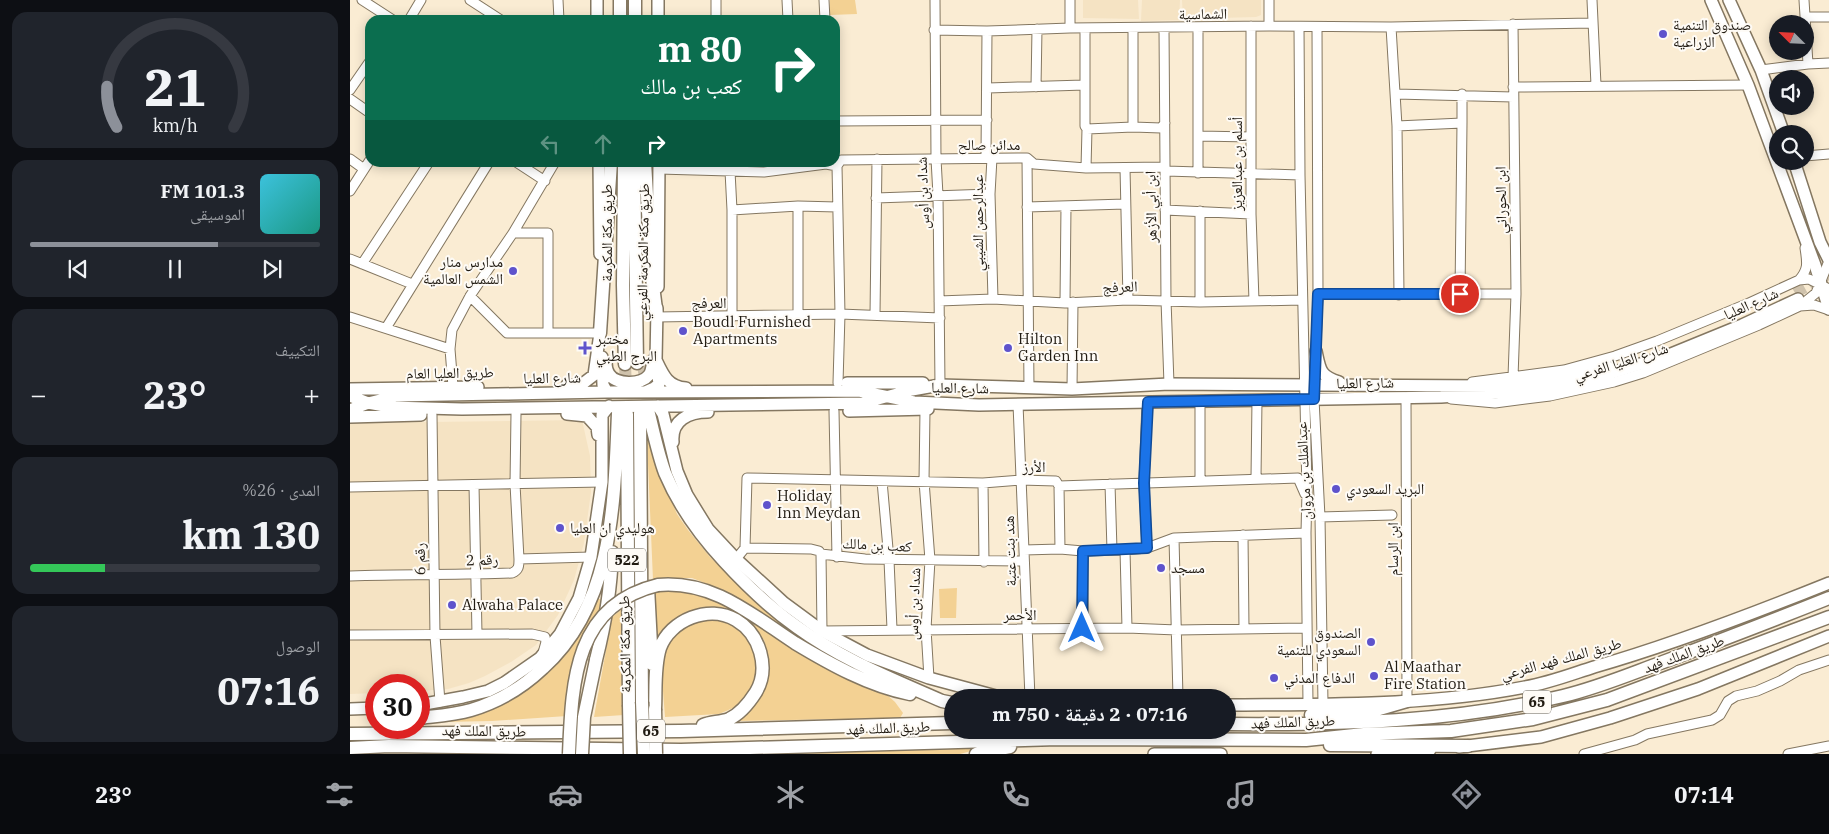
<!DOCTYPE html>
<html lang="ar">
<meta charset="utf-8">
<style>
body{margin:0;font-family:"IBM Plex Serif","Noto Naskh Arabic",serif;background:#20242c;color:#f1f3f6;direction:rtl;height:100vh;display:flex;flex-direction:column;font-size:19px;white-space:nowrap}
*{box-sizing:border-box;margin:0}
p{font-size:16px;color:#9ea1a6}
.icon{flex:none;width:28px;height:28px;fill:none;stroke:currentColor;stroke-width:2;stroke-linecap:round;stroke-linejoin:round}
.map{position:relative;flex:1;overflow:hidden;direction:ltr}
.sheet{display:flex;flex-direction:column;gap:12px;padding:12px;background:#0d0f14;width:350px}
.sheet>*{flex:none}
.top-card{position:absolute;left:15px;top:15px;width:475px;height:152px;border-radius:15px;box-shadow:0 2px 12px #0003;direction:rtl;background:#0b6e4f;color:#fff;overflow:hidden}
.needle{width:32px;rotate:294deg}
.fabs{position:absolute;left:1419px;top:15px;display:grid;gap:10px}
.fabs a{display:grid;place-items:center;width:45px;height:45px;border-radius:50%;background:#171b24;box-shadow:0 2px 12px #0003;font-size:25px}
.speed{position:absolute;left:15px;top:674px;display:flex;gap:10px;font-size:25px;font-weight:700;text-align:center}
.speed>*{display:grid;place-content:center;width:65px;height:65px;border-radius:50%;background:#171b24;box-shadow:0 2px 12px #0003;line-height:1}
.speed .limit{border:8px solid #d22;background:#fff;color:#111}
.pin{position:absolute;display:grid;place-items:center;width:42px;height:42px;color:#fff;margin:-21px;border:2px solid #fff;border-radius:50%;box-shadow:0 1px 5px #0007}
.me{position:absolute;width:55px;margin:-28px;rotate:0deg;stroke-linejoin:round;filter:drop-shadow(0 0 4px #0008)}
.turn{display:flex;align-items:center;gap:18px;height:105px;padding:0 15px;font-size:22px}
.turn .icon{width:65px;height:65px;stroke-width:2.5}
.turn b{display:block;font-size:35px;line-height:42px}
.lanes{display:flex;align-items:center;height:48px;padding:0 15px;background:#0003;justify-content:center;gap:25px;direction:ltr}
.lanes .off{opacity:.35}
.big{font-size:38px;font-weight:800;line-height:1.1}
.sheet .widget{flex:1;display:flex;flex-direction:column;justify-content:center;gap:8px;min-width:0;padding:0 18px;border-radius:15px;background:#20242c}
.sheet .dial{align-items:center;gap:0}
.dial svg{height:130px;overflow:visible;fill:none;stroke:#363941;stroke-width:7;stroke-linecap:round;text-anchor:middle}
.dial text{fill:#f1f3f6;stroke:none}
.song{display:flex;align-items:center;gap:15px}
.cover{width:60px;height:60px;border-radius:8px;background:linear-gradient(135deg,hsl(190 70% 55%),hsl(170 70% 35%))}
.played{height:5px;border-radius:2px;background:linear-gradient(90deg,#8c9099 65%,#363941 65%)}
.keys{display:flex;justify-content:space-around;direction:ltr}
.heat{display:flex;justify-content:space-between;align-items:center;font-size:28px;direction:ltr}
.charge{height:8px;border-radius:4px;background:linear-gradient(90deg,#34c759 26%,#363941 0)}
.trip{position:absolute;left:594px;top:689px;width:292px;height:50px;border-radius:25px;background:#171b24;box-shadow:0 2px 12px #0003;font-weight:800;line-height:50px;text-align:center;direction:rtl}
.tabs{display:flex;height:80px;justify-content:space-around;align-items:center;background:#090b0e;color:#9ea1a6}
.tabs .icon{width:35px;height:35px}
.tabs .active{color:#8c9099}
.tabs b{font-size:22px;color:#f1f3f6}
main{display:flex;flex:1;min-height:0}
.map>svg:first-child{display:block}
.built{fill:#f5e3c3}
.green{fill:#f3d193}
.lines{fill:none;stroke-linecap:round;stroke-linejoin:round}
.major-tunnel{stroke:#cfc2ac;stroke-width:11;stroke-dasharray:11 5.5;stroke-linecap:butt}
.highway-tunnel{stroke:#cfc2ac;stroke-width:12;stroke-dasharray:12 6;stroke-linecap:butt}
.minor-casing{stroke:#847761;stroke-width:11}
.major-casing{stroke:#847761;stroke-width:14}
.highway-casing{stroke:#847761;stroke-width:15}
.minor{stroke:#fff;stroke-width:9}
.major{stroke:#fff;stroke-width:11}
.highway{stroke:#fff;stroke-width:12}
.highway-bridge-casing{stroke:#847761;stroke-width:15;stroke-linecap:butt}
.highway-bridge{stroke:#fff;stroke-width:12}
.route-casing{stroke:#114b97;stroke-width:12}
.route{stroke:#1a73e8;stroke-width:9}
.poi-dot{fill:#5e53cc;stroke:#fefbf6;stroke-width:2}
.labels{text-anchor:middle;stroke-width:4;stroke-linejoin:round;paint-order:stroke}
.shield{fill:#fefbf6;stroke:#635e56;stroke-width:1}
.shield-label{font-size:14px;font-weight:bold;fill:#211b12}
.street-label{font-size:15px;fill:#211b12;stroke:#fefbf6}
.poi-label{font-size:15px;fill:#211b12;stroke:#fefbf6;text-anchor:start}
</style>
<main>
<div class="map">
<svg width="1479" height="754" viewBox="0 0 1479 754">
<rect width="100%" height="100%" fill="#faecd3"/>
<path class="built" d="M733,0H788L789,19L733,18Z
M792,0H830L829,20L791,21Z
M832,0H911V15L906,17L833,19Z
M232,420L240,456L241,492L234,543L224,580L208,615L186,645L161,662L135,676L119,683L98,689L69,691V685H26V693L0,694V423Z"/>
<path class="green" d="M480,0H505L507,14L480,15Z
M296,417L299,444L307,466L327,514L338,530L360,557L410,605L458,643L373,590L342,578H320L303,580Z
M607,588L606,618H590L589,589Z
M315,590H327L359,596L385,609L487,673L536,694L545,702L553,713L550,718L383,721L416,682L419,662L414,640L404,627L387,615L366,608L352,607L330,615L306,641L303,594Z
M246,598L253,600L251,611L217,716L142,721L92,722L155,700Z
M272,609L274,715L244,717L262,617Z
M377,618L405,643L407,681L390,705L369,714L315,717L311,665L318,641L340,620Z
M636,747L610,754H397Z"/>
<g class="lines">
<path class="major-tunnel" d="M1445,293L1479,274"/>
<path class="highway-tunnel" d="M293,363L299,414
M275,364L277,414"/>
<defs>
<path id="minor" d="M12,0L43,20
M120,0L151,20
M208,0L209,20
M366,0V20
M437,0L438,20
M474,0L475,20
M585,0L586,159L588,195L590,385
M919,0V26
M1242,0L1246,85
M1454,0L1458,64
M1456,17H1479
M59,20L71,0
M901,26V214L904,301
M949,27L950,175L957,492L956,533L958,704
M967,27L968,294L964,399L970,517L973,704
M1041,27L1047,126L1049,295
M720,28V0
M814,28L816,300L819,384
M735,29V126L737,129L736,168
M584,30L637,31L720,28L919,26L1041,27L1242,23
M637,31L636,156L642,158L640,194L643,299
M1411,70L1458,64L1479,63
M686,87L687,29
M1163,87L1398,85
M638,88L734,85
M0,90L20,61
M1046,94L1163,97
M0,99L20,113
M485,121L637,120
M1112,123V94
M1047,126L1112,123L1110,294
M783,127V28
M737,129L783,127L811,128L815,123
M849,136L901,137
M1455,156L1479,154
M677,158L679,388
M0,159L14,169
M166,162L195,181
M775,168L778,300
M309,169L414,172L476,164L487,166
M380,171L382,210V317
M816,171L950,175
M848,173V28
M0,191L20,160
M526,198L640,194
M677,207L775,204
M382,210L448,206L487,207
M815,210L901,214
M850,211V302
M163,233H198V333
M0,259L62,284
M12,264L79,162
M1449,280C1459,269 1457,262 1455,248
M968,294H1166
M120,296L157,333H250
M589,301L643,299L715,303L778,300L850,302L952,300
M715,303L716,206
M1450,306L1464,305L1479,310
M525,315L527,159
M448,316V206
M0,317L100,349
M307,317L490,314L590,318
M36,328L139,162
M1163,377L1166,294L1163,24
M1122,382L1214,370L1265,356L1307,341L1399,303L1449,280L1459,279L1479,289
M488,383L490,314L487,166L491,160L677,158L684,164L736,168L814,167
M103,387L100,349L102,330L120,296L163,233L205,162
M722,389L723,302
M1056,398L1057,701
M1101,399L1145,403L1200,396L1264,382L1293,373L1409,325L1450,306L1466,293L1479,261
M668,404L680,698
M575,410L574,481L580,560L576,629L579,678
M484,411L487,557
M82,415L85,636L90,702
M906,478L907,400
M850,480V401
M532,481L539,560L542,629
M633,483L634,562
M760,484L762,550
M124,485L127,634
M709,486L710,549
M0,487L252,482
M970,517L1042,515
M893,535L894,629
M824,538L828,698
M395,548L397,478L633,483L670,480L706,481L709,486L948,478L955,494
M797,548L794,483L797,402
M674,550L710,549L733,551L775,550L797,548L824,538L956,533
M775,550L777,628
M471,554L472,631L777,628L827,630L957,628
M169,559L241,557
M386,559L395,548L461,549L469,551L471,554L515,559L674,561
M0,576C54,574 108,575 162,573C169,570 169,566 169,559L165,484L166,414
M733,628V551
M0,635L182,634L195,637L196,642L193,653
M1234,754L1285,740L1297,734L1362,720L1370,715L1378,701L1386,696L1407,691L1430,681L1449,670L1479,660
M1438,754L1479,746"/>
<path id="major" d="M247,0V20
M308,0V20
M1361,0L1398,85L1465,265L1479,309
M1379,0L1411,70L1434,134
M1444,161L1470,242L1479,260
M249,162L250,254
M308,287L309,162
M966,351C970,370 970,376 989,382
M252,357L253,385L257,392
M306,360C313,375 318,387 336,388
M256,362C256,365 257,371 259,374C266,385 291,385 299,375C302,371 302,365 303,360
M497,383H573
M217,385H231L244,375L250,333
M0,389L128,387
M295,392L304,388L309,384L306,360L307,308
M0,396L18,403L40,407L112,409L513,403L562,390L590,385L722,389L819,384L1141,386L1204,379L1258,367
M308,406L313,414L327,471L337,495L358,529L386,559L434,603L472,631L517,655L579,678L646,696L664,698
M0,410L18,403L46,396L257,392L509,391L564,402L629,405L1091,397L1176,391L1236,381L1316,356L1392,325L1448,299
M499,411L578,409
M217,414L237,416L247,427L248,435
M0,417L71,415
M323,442C321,420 339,412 358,412
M69,705L113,697L138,691L154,683L190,658L210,634L229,598L241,557L252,482V415L259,406
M878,705C977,704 1077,706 1175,687C1199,683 1222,674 1244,667C1324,644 1402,614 1479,583
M0,709L26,708
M1109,747L1191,737L1260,718L1348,689L1479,636
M804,754H871
M1027,754L1080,750"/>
<path id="highway" d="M270,0V20
M285,0V20
M274,162L273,285L275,364
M284,162L287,363
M295,162L302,278L307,317
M250,333L261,162
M290,413L292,702
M277,414L279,705
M299,414C304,434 308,454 315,473C329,506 350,535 374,561C396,585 420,608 447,627C491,659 542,679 592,701L602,703
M308,585C363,580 402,615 445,643C480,664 519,686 560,694
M298,587L302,664
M246,660C255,624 261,589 262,552
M305,709C306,690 304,667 310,648C320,620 359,604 386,620C410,634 420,668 406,692C399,703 390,714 379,719C371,722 361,722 353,725
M961,715L1026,710L1057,701
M69,718C86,716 104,715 121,710C148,702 173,687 193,668C264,604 264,503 268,413
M878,724C989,725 1104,722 1213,696C1247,688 1280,674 1313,662C1369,641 1424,620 1479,598
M0,734L331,731L602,723
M980,745L1118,746
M0,748L39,746L331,750L708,739L956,740L1014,734L1101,731L1183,719L1257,700L1479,617
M626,754L660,747"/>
</defs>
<use href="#minor" class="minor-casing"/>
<use href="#major" class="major-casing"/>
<use href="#highway" class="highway-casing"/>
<use href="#minor" class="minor"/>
<use href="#major" class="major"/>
<use href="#highway" class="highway"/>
<defs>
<path id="highway-bridge" d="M292,702L294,754
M279,705L280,754
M305,709L306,754
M219,754C222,682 224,605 308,585
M232,754L234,717L246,660"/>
</defs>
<use href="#highway-bridge" class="highway-bridge-casing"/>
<use href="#highway-bridge" class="highway-bridge"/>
</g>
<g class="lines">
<defs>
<path id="route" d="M732,628L733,551L797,548L794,483L798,402L964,399L968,294H1110"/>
</defs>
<use href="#route" class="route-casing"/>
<use href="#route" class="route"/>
</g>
<g class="poi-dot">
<circle cx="1313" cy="34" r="5"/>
<circle cx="163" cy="271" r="5"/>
<circle cx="333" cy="331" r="5"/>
<path d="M232.5 340.5h5v5h5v5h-5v5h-5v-5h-5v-5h5z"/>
<circle cx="658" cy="348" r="5"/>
<circle cx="986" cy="489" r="5"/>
<circle cx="417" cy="505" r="5"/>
<circle cx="210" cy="528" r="5"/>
<circle cx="811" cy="568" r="5"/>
<circle cx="102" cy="605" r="5"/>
<circle cx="1021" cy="642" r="5"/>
<circle cx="1024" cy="676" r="5"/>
<circle cx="924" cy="678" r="5"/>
</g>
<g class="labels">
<g class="shield">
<rect x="258" y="548.5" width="38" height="23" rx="4"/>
<rect x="1173" y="690.5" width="28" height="23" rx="4"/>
<rect x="287" y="719.5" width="28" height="23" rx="4"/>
</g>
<g class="shield-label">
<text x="277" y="565">522</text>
<text x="1187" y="707">65</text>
<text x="301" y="736">65</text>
</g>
<g class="street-label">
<text transform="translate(853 14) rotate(-1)" y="5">الشماسية</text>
<text x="639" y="150">مدائن صالح</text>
<text transform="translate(887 164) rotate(-90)" y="5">أسلم بن عبدالعزيز</text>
<text transform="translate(573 193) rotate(-92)" y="5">شداد بن أوس</text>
<text transform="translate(1151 200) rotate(-91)" y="5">ابن الحوراني</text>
<text transform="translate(801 207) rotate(-91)" y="5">ابن أبي الأزهر</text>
<text transform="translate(628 223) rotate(-90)" y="5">عبدالرحمن الشيبي</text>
<text transform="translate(257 233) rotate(-90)" y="5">طريق مكة المكرمة</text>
<text transform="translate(293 252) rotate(-89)" y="5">طريق مكة المكرمة الفرعي</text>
<text transform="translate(770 287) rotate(-2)" y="5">العرفج</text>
<text x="359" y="308">العرفج</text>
<text transform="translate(1401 304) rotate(-24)" y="5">شارع العليا</text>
<text transform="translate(1271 362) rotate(-17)" y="5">شارع العليا الفرعي</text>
<text transform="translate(100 373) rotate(-1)" y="5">طريق العليا العام</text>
<text transform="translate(202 378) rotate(-1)" y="5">شارع العليا</text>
<text transform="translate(1015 383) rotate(-1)" y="5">شارع العليا</text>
<text transform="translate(610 388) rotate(1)" y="5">شارع العليا</text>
<text x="684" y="472">الأرز</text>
<text transform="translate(954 471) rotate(-93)" y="5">عبدالملك بن مروان</text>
<text transform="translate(527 545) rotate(3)" y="5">كعب بن مالك</text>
<text transform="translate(1043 549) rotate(-90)" y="5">ابن الرسام</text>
<text transform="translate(660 551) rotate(-92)" y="5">هند بنت عتبة</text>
<text transform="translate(70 559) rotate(-91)" y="5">رقم 6</text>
<text transform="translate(132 560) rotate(-2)" y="5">رقم 2</text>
<text transform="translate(564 604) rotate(-88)" y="5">شداد بن أوس</text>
<text x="670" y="620">الأحمر</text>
<text transform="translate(275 644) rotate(-91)" y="5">طريق مكة المكرمة</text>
<text transform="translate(1334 654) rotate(-20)" y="5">طريق الملك فهد</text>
<text transform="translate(1211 659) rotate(-15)" y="5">طريق الملك فهد الفرعي</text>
<text transform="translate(943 722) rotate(-2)" y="5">طريق الملك فهد</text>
<text transform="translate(538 728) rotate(-2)" y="5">طريق الملك فهد</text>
<text transform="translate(134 731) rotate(1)" y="5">طريق الملك فهد</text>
</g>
<g class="poi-label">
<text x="1323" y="30">صندوق التنمية<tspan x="1323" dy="17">الزراعية</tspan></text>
<text x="153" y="267" text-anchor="end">مدارس منار<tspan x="153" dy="17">الشمس العالمية</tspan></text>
<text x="343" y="327">Boudl Furnished<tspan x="343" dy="17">Apartments</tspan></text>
<text x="246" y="344">مختبر<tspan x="246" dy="17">البرج الطبي</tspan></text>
<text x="668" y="344">Hilton<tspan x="668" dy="17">Garden Inn</tspan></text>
<text x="996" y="494">البريد السعودي</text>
<text x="427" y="501">Holiday<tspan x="427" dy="17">Inn Meydan</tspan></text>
<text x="220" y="533">هوليدي ان العليا</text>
<text x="821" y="573">مسجد</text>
<text x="112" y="610">Alwaha Palace</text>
<text x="1011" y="638" text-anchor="end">الصندوق<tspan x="1011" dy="17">السعودي للتنمية</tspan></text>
<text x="1034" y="672">Al Maathar<tspan x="1034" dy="17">Fire Station</tspan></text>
<text x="934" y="683">الدفاع المدني</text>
</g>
</g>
</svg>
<div class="fabs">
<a><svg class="needle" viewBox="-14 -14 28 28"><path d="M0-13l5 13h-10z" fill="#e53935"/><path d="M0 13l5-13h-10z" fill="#9ea1a6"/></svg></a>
<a><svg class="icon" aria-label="sound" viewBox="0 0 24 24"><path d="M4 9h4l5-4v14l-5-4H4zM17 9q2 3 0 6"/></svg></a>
<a><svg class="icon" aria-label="search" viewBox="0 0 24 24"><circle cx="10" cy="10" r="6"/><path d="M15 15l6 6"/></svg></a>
</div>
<div class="speed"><div class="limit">30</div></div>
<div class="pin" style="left:1110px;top:294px;background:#d93025"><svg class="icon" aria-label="arrive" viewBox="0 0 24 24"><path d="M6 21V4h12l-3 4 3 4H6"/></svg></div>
<svg class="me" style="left:732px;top:628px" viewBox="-20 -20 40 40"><path d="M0-17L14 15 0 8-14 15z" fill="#1a73e8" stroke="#fff" stroke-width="4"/></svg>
<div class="trip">07:16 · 2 دقيقة · 750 m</div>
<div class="top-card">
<div class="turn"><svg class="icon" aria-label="right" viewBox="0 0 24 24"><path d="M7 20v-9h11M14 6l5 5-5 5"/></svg><div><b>80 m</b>كعب بن مالك</div></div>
<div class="lanes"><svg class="icon off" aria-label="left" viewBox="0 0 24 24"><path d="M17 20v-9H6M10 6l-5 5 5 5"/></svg><svg class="icon off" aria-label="ahead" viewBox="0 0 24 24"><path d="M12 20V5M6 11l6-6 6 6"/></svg><svg class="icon" aria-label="right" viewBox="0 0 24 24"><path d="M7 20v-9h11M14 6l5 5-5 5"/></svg></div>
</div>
</div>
<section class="sheet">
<div class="widget dial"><svg viewBox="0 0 100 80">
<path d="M14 69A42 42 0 1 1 86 69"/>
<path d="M14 69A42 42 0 0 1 8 44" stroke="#8c9099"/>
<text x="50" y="56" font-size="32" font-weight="700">21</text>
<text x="50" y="72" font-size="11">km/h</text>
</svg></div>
<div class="widget">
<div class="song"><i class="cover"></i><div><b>101.3 FM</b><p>الموسيقى</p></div></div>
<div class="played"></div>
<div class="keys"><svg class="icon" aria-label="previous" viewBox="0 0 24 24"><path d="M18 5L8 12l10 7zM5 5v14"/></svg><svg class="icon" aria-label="pause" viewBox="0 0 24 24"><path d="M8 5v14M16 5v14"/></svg><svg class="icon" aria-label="next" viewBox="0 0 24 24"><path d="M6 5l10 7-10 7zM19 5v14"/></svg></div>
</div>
<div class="widget"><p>التكييف</p>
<div class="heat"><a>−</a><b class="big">23°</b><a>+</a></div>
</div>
<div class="widget"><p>المدى · 26%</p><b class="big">130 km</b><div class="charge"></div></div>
<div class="widget"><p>الوصول</p><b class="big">07:16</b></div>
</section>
</main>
<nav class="tabs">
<b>07:14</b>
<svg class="icon active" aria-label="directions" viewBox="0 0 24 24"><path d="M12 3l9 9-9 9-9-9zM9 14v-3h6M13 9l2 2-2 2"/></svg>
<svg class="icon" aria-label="music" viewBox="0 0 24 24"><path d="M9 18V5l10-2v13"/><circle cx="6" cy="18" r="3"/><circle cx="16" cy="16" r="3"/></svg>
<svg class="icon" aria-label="phone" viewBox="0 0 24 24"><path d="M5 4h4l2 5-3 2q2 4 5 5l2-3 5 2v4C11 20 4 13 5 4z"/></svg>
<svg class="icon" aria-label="climate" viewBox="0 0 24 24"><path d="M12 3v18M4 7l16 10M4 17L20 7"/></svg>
<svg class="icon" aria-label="car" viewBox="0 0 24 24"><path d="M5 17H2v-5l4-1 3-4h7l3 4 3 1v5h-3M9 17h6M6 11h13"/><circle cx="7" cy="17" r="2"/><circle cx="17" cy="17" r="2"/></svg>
<svg class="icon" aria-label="filters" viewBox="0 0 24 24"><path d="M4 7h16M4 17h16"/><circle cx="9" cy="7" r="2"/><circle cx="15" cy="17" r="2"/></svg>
<b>23°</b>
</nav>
